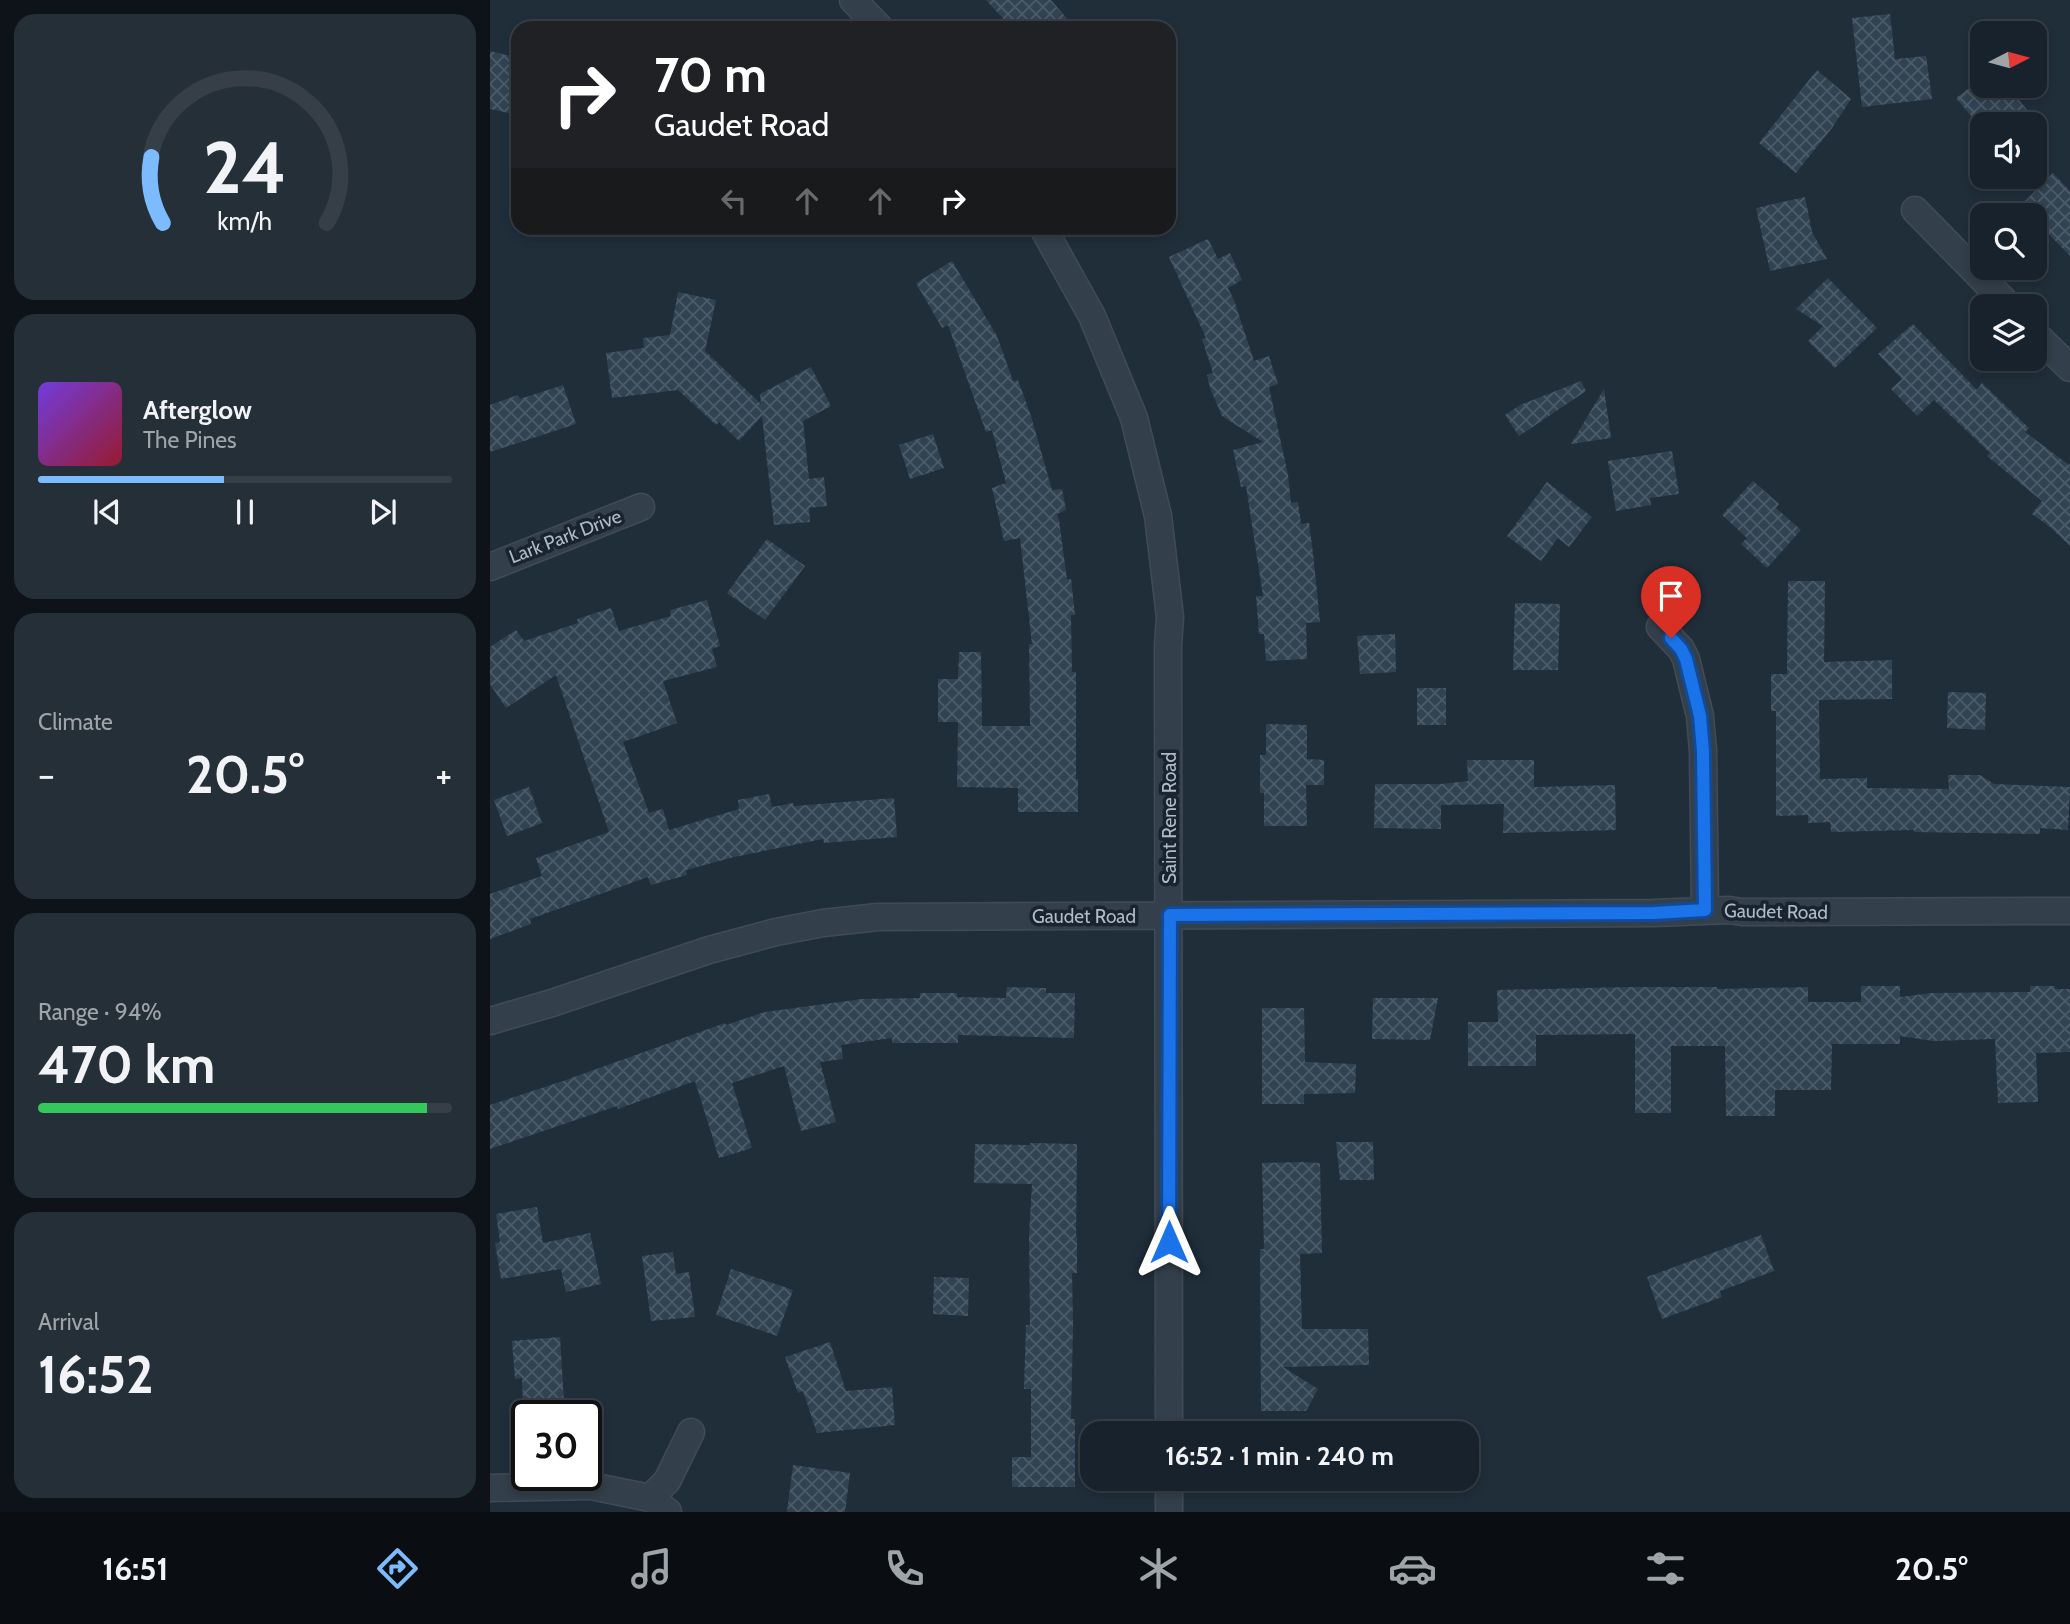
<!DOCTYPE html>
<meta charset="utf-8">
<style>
body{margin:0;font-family:Cabin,sans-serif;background:#252f38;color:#f1f3f6;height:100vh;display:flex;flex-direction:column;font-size:26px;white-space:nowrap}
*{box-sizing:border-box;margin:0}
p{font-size:23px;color:#9fa4a9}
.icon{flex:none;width:38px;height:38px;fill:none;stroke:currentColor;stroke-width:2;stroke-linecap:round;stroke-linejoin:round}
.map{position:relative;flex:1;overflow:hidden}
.side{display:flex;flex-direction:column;gap:14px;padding:14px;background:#0d1318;width:490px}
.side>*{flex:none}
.guide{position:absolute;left:21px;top:21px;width:665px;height:214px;border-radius:21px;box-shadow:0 4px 10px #0003,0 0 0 2px #363f48;background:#202124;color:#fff;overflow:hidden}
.needle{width:46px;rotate:84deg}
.fabs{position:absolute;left:1480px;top:21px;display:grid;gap:14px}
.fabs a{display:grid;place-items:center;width:77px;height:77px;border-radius:14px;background:#18222c;box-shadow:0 4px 10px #0003,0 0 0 2px #363f48;font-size:35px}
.speed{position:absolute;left:21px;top:1400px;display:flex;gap:14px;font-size:35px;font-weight:700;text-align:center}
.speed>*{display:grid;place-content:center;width:91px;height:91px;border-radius:50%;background:#18222c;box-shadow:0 4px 10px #0003,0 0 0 2px #363f48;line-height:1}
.speed .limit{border:4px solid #111;border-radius:10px;background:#fff;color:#111}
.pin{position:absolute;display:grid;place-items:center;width:60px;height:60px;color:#fff;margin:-72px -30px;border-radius:50% 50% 50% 0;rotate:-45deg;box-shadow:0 0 7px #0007}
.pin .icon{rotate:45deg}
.me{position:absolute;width:77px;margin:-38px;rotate:0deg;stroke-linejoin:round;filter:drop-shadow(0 0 5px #0008)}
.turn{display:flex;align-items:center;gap:24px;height:147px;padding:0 28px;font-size:32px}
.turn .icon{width:91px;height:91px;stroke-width:2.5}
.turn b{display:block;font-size:49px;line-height:60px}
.lanes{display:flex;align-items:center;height:66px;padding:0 28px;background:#0003;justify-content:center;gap:35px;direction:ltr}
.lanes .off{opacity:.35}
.big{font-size:52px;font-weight:700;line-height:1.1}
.side .card{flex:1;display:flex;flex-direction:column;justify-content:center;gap:10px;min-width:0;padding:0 24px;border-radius:21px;background:#252f38}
.side .dial{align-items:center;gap:0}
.dial svg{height:182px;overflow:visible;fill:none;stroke:#363f48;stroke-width:7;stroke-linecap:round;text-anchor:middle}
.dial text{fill:#f1f3f6;stroke:none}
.song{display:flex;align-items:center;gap:21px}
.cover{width:84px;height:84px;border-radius:10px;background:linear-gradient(135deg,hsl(260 70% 55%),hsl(350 70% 35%))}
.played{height:7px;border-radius:4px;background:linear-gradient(90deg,#7cbbfd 45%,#363f48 45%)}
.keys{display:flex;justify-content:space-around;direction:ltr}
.heat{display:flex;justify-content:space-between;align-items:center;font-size:38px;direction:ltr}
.charge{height:10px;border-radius:5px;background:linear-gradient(90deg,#34c759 94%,#363f48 0)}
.trip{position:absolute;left:590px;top:1421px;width:399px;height:70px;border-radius:21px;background:#18222c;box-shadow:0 4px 10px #0003,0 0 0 2px #363f48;font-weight:700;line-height:70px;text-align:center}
.tab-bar{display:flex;height:112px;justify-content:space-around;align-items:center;background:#0a0e12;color:#9fa4a9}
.tab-bar .icon{width:49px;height:49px}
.tab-bar .selected{color:#7cbbfd}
.tab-bar b{font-size:32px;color:#f1f3f6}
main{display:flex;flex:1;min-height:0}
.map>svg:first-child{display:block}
.building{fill:url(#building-cross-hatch)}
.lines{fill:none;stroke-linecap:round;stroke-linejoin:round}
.street-casing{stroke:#404b57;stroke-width:29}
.street{stroke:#333f4a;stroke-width:26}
.route-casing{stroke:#114b97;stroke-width:18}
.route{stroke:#1a73e8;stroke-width:12}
.labels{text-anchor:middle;stroke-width:7;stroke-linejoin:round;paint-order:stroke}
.street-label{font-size:19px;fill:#aebac7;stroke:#19242f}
</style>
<main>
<section class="side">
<div class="card dial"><svg viewBox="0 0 100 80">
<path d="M14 69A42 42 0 1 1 86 69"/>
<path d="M14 69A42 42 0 0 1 9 40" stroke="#7cbbfd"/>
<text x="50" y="56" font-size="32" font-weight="700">24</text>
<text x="50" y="72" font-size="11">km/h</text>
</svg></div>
<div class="card">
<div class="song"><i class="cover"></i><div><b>Afterglow</b><p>The Pines</p></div></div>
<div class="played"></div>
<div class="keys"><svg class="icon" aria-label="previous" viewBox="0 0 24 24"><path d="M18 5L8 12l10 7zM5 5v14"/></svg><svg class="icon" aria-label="pause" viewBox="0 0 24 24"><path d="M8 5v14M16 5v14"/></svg><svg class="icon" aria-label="next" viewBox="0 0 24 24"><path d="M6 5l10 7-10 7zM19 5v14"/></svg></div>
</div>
<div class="card"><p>Climate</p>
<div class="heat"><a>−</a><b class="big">20.5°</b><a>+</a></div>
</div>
<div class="card"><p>Range · 94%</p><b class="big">470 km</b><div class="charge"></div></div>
<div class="card"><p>Arrival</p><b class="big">16:52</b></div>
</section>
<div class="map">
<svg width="1580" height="1512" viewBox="0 0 1580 1512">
<defs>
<pattern id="building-cross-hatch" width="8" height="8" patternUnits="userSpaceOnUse" patternTransform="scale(1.75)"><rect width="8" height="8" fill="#314251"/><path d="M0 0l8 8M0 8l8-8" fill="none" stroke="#4c5b69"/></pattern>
</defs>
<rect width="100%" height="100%" fill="#202e3a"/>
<path class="building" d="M496,0H561L585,28H522Z
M1400,14L1405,59L1436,56L1442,99L1372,107L1362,18Z
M0,51L28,58V115L0,109Z
M1327,70L1361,99L1342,128L1306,173L1269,143Z
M1482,86H1517L1549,124H1488L1466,98Z
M1563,173L1580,191V256L1545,220V215H1541L1531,205Z
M1315,197L1322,232L1337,259L1280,271L1266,208Z
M718,239L728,259L740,253L752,280L738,288L744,300L764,361L779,356L788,384L779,387L798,475L801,503L808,502L811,524L819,523L823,553L830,622L816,623L817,659L776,661L774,634H769L766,596H773L756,486L751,487L743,450L773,442L732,416L720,388L717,375L723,373L712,339L716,338L679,257Z
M462,261L507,336L523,381L528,380L541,416L562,490L572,489L576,510L567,514L569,520L577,580L581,579L585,615H581L582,672H586V779H588V812H528V788L467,787L468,722H448V679H468L469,652H491L492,726H540L539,644H542L530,538L514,541L502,488L516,483L502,430L496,432L458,325L452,328L426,283Z
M1338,278L1387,328L1345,368L1318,341L1333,326L1306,309Z
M188,292L226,300L215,351L271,404L270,394L321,367L341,406L313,421L319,479L334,477L337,506L319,508L320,522L284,525L272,416L249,441L229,422L226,425L188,390L122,398L116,353L154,348L153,338L180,335Z
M1423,324L1487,390L1492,383L1539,428L1535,432L1579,465L1580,463V546L1560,527L1542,514L1552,501L1497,456L1500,453L1444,400L1427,416L1401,389L1412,379L1388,354Z
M1091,381L1096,391L1029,436L1015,415L1030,405Z
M73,385L86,424L0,452V405L28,395L30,399Z
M1114,389L1121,438L1081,444Z
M443,434L454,468L420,479L409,445Z
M1182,451L1189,494L1160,498L1161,505L1126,511L1118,461Z
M1263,481L1289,504L1286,508L1311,530L1277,568L1251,544L1257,538L1232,515Z
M1057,482L1102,517L1079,547L1068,538L1051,561L1017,536Z
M277,539L315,566L275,620L237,593Z
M1298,581H1335L1334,662L1402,660V699L1329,700L1330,779L1377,778V788L1459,789L1458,775H1490L1504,784L1580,787L1578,830L1550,828V834L1424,832V830L1341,832L1340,822L1318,823V815L1286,816V711H1281V674H1297Z
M217,600L230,646L222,649L227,667L173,681L187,723L133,742L159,813L173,809L179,830L249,809L248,800L279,794L282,807L303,803L304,806L404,798L407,837L334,843L333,839L244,857L196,870L197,875L161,885L158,877L40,919L41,924L0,939V894L52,876L46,858L119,832L66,675L16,708L0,684V647L26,630L34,641L88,623L87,619L121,608L129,631L181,616L180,610Z
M1025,603L1070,604L1068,670H1023Z
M905,634L906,672L870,674L867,636Z
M927,688H956V725H927Z
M1458,692L1496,693L1495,730L1457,728Z
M776,724L817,725V759L834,760V785H816L817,826H774V793H770V755H776Z
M977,760H1044V787L1125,785L1126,830L1013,833L1014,804L951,805V829L884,828L885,784H951L978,781Z
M39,787L52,823L17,836L4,800Z
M1371,986H1410V997L1441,993L1540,992V986H1565V989H1580V1052L1546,1053L1548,1102L1508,1103L1505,1039L1443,1041L1410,1036V1044H1342L1341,1090H1285V1116H1236L1235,1046H1181V1113H1145V1034L1046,1035V1066H978V1022H1008L1007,990L1139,987H1227V989L1318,987V1002H1371Z
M517,987L556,988V993H585L584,1038L468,1035V1043H402V1038L351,1045L353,1059L330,1062L346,1122L311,1131L294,1066L242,1083L262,1148L229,1158L205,1081L128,1109L127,1106L0,1149V1105L73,1081L235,1023L236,1025L275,1012L372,999L430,998V993H467V997L516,998Z
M883,998H948L940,1040L882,1039Z
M772,1008H814L815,1062L866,1064L865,1093L814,1094V1104H772Z
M846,1142H883L884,1180H850Z
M540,1143L587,1144L586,1236H587V1273H582L583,1326L581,1419H585V1487H522V1457H541V1389H534L536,1325H540L539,1236L542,1184L484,1183L485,1144L540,1145Z
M812,1162L830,1163L832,1253L810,1254L812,1329H878L879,1365L793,1367L828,1389L816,1411H771L770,1249H774L772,1163Z
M47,1207L53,1243L100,1233L111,1284L76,1292L71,1269L11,1279L5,1243L10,1242L6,1214Z
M1271,1235L1284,1271L1230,1291L1232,1297L1172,1319L1157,1277Z
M183,1252L186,1274L199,1272L205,1317L161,1321L152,1256Z
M241,1269L303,1290L287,1336L226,1315Z
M444,1277L479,1278L478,1316L443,1314Z
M70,1337L74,1402L33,1405L32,1378L25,1379L22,1341Z
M340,1342L356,1391L402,1387L405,1425L327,1433L313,1391L308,1393L295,1357Z
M303,1465L360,1473L355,1512H297Z"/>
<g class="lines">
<defs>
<path id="street" d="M363,0L390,28
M1425,210L1519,306
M553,228L602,316L644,418L668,516L680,617L678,645L679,1433
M1545,334L1580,368
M0,567L151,507
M1170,627L1191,649L1196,659L1210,716L1213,751L1215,910
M0,1021L62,1003L219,950L286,932L333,923L388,917L1164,913L1239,910L1252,912L1580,911
M0,1488L101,1486L160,1498L178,1512
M160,1498L177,1481L201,1432
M679,1512V1479"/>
</defs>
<use href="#street" class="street-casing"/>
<use href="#street" class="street"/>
</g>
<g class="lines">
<defs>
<path id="route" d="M679,1242L680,915L1164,913L1215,910L1213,751L1210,716L1196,659L1191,649L1181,638"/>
</defs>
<use href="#route" class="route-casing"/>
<use href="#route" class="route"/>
</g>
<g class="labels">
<g class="street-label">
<text transform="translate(75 536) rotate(-21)" y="7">Lark Park Drive</text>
<text transform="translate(679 818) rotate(-90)" y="7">Saint Rene Road</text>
<text transform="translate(1286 911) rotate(1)" y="7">Gaudet Road</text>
<text x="594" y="923">Gaudet Road</text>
</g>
</g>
</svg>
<div class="fabs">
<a><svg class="needle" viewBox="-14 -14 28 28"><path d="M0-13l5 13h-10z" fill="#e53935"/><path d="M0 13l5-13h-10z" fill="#9fa4a9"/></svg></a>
<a><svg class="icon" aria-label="sound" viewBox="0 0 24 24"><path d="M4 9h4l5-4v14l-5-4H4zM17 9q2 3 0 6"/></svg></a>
<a><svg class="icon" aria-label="search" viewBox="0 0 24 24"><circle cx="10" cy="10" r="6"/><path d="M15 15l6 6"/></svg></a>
<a><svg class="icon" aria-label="layers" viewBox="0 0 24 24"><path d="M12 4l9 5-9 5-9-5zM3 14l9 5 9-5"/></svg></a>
</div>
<div class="speed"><div class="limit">30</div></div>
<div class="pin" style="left:1181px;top:638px;background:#d93025"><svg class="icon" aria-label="arrive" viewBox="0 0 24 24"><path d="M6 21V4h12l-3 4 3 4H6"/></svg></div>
<svg class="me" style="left:679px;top:1242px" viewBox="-20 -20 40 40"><path d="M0-17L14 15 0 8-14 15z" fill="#1a73e8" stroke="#fff" stroke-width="4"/></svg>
<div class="trip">16:52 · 1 min · 240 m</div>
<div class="guide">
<div class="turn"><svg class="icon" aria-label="right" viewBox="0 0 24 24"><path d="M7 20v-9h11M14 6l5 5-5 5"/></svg><div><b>70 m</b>Gaudet Road</div></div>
<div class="lanes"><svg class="icon off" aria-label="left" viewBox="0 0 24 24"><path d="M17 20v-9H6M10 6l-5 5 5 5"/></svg><svg class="icon off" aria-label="ahead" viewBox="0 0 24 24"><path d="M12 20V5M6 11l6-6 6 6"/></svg><svg class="icon off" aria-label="ahead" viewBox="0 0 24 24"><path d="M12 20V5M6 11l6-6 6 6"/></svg><svg class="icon" aria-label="right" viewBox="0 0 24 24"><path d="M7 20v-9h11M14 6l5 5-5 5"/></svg></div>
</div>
</div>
</main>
<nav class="tab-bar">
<b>16:51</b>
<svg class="icon selected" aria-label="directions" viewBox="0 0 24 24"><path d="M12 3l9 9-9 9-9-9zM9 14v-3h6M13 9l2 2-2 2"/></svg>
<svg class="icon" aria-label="music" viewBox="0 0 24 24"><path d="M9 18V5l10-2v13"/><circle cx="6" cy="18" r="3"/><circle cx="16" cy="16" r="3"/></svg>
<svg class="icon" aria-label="phone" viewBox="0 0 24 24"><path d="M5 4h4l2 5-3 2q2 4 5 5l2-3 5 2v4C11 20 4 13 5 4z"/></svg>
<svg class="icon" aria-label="climate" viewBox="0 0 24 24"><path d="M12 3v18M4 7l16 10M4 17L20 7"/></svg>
<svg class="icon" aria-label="car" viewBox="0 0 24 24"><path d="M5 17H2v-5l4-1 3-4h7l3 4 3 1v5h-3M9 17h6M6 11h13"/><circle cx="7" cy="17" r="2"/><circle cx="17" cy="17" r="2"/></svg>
<svg class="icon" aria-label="filters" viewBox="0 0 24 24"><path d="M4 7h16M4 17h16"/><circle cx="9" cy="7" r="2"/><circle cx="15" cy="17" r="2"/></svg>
<b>20.5°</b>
</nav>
